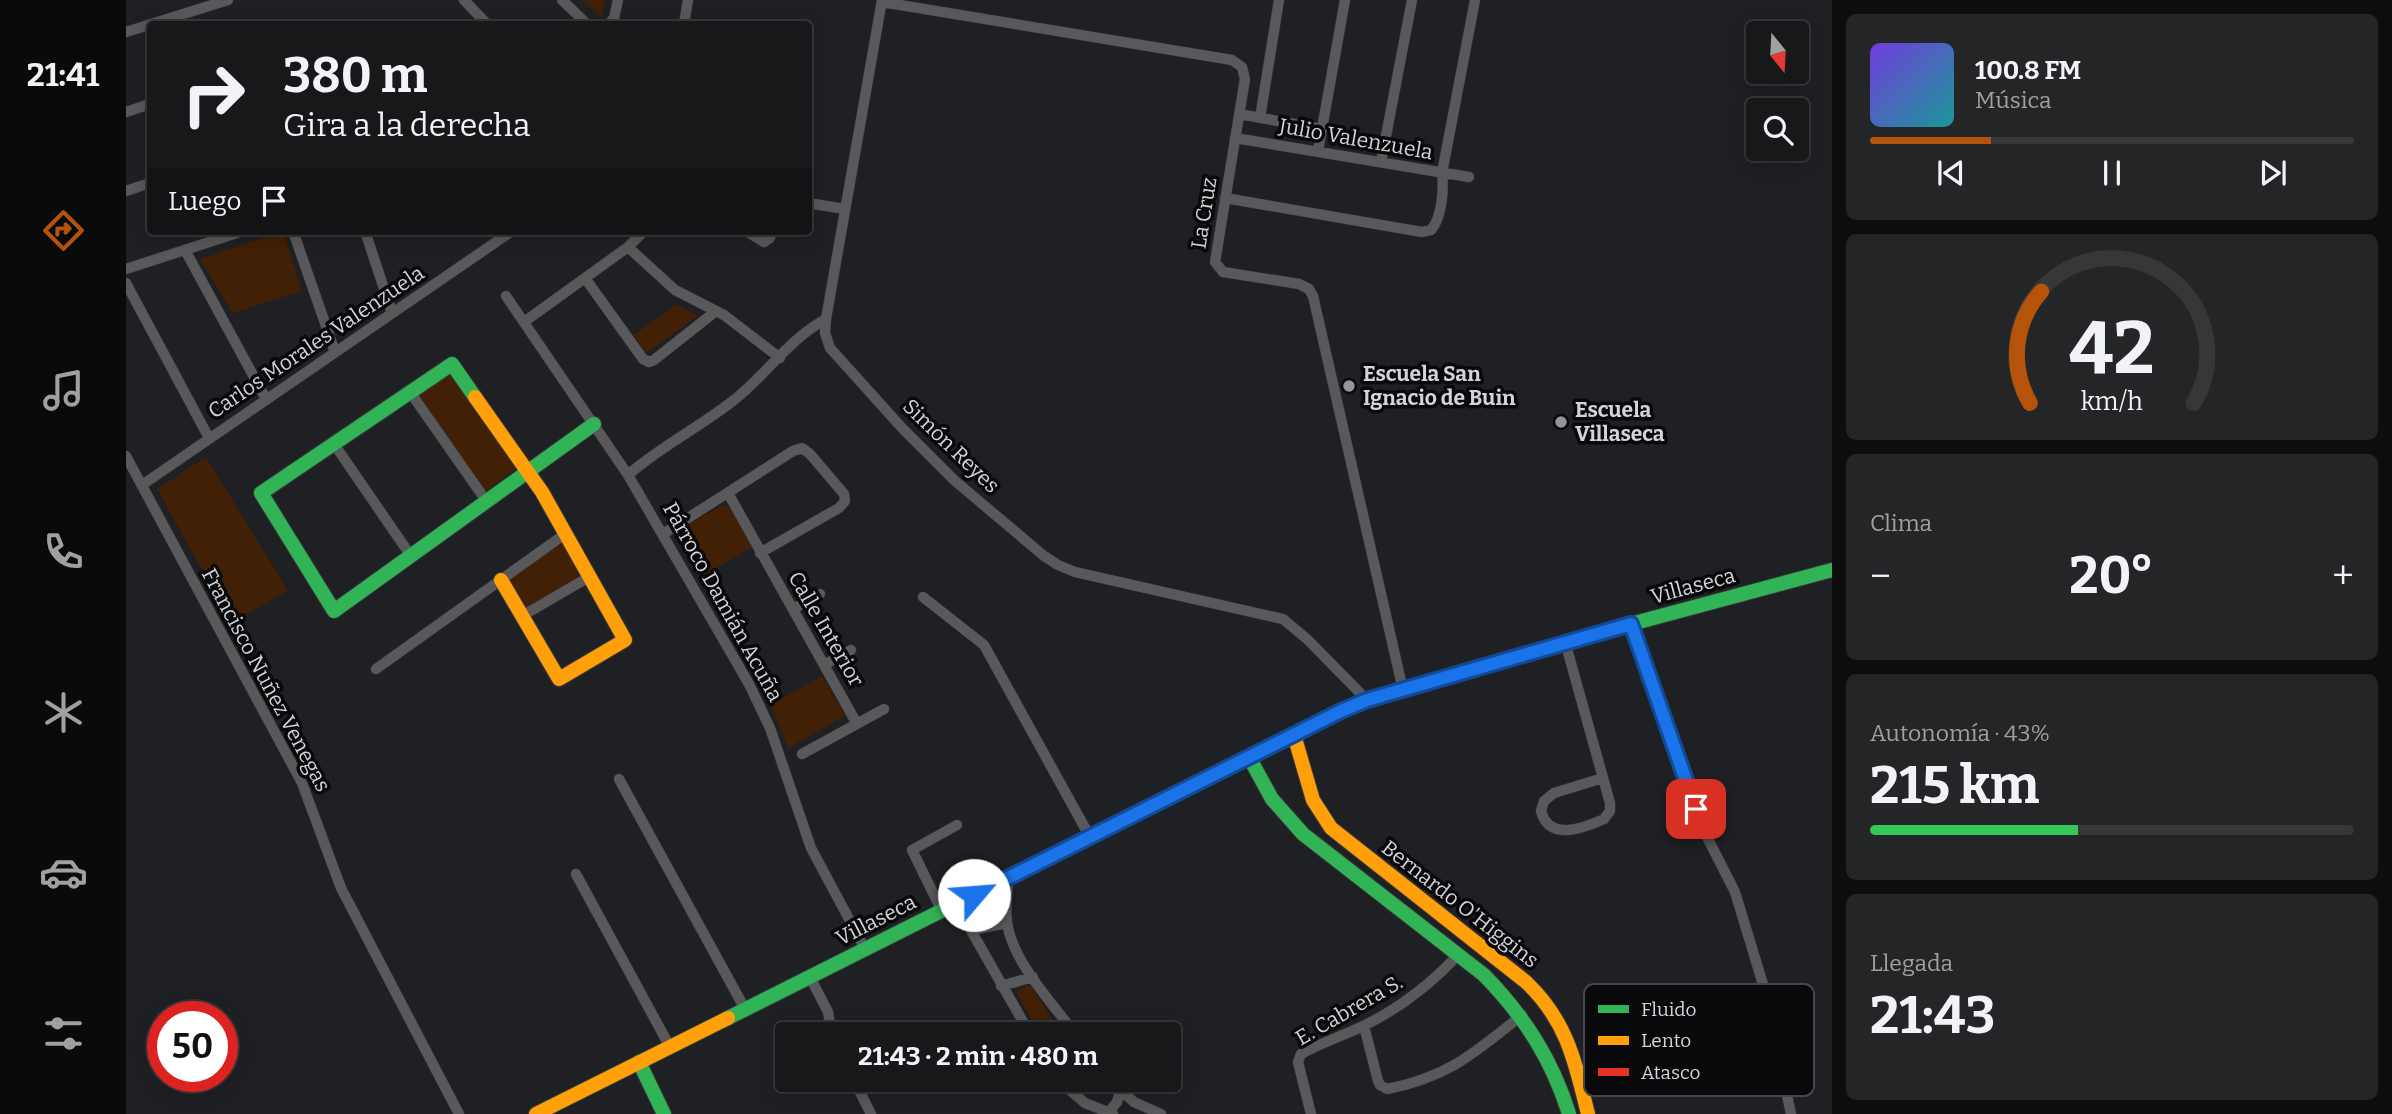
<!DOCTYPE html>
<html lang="es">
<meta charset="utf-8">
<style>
body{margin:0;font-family:Bitter,serif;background:#242527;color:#f1f3f6;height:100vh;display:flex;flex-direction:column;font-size:26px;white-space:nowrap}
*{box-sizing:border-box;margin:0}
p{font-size:23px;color:#9ea0a2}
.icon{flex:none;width:38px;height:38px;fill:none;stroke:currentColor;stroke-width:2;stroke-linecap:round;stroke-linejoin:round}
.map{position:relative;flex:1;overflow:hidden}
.side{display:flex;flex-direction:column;gap:14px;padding:14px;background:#0d0d0e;width:560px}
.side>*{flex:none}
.banner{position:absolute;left:21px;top:21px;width:665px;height:214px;border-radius:7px;box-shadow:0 4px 18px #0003,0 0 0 2px #363739;background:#17181a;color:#f1f3f6;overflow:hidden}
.needle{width:46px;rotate:162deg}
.buttons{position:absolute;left:1620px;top:21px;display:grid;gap:14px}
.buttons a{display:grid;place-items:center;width:63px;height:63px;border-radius:7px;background:#17181a;box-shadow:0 4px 18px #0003,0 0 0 2px #363739;font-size:35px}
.speed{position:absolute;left:21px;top:1001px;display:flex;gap:14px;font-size:35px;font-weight:700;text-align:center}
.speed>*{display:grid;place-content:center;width:91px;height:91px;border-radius:50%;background:#17181a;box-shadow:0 4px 18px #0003,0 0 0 2px #363739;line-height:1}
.speed .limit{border:10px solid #d22;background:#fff;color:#111}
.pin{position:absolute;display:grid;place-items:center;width:60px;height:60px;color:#fff;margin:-30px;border-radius:14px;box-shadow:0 4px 10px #0006}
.me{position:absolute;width:77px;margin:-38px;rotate:63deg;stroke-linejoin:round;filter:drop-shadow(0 0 5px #0008)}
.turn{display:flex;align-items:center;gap:24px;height:147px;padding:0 21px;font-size:32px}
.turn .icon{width:91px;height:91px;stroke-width:2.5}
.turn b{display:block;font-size:49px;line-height:60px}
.then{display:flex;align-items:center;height:66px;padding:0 21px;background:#0003;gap:14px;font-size:26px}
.big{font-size:52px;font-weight:700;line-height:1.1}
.side .widget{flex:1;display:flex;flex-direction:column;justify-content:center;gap:10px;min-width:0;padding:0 24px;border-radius:10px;background:#242527}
.side .dial{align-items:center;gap:0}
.dial svg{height:182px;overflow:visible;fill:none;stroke:#363739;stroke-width:7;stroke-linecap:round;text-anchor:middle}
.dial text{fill:#f1f3f6;stroke:none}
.song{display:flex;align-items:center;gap:21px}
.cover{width:84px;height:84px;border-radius:10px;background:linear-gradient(135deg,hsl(260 70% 55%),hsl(180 70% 35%))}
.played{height:7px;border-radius:4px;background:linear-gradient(90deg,#b45309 25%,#363739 25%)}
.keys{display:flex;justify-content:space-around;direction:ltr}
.heat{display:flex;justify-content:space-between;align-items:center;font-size:38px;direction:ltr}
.charge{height:10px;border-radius:5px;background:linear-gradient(90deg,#34c759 43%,#363739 0)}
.trip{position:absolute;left:649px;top:1022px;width:406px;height:70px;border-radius:7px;background:#17181a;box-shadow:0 4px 18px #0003,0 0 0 2px #363739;font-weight:700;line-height:70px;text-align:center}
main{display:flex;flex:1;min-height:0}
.dock{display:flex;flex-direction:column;width:126px;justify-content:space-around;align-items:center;background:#090a0a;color:#9ea0a2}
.dock .icon{width:49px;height:49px}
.dock .on{color:#b45309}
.dock b{font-size:32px;color:#f1f3f6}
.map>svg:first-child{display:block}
.green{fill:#422005}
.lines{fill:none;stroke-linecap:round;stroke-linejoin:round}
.street-casing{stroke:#3a3a3d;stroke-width:11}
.fast-casing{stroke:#3a3a3d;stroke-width:16}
.slow-casing{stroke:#3a3a3d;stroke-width:16}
.jam-casing{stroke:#3a3a3d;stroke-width:16}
.street{stroke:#59595b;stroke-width:10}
.fast{stroke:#30b455;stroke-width:14}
.slow{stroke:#ff9f0a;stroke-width:14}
.jam{stroke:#e5322d;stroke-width:14}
.route-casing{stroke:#114b97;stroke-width:18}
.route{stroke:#1a73e8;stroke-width:12}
.poi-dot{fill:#959599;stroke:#09090b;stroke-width:2.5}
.labels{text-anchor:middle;stroke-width:7;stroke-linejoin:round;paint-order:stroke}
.street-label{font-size:21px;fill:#d4d4d8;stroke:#09090b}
.poi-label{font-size:21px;font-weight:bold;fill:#d4d4d8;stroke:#09090b;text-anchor:start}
.key{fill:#09090b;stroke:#464648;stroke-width:2}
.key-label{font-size:19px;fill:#d4d4d8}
</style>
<main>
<nav class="dock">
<b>21:41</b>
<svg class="icon on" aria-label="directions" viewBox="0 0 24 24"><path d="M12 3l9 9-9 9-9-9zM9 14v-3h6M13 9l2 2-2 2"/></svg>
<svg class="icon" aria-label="music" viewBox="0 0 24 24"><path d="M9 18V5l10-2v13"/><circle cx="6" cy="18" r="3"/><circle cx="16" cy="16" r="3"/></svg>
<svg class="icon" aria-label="phone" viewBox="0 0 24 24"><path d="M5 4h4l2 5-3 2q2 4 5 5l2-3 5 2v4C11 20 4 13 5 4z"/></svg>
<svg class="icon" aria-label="climate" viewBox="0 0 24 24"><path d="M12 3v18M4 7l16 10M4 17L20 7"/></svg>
<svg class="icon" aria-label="car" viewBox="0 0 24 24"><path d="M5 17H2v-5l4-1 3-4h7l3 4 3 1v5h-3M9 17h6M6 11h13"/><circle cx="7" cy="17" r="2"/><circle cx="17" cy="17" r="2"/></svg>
<svg class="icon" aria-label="filters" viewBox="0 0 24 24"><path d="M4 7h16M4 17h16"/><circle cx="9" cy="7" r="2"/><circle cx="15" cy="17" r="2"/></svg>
</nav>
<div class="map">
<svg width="1706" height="1114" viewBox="0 0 1706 1114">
<rect width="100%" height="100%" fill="#1f2023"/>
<path class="green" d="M457,0H479L475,18Z
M157,231L176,291L107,313L74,259Z
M551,304L572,316L520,353L508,335Z
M325,370L392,466L359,492L291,395Z
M80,457L162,591L105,622L31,489Z
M597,505H600L606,511L626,547L576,576L550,531Z
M431,546H439L452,571L450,579L401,608L397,607L383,584L384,579Z
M696,676L719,716L662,748L645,705Z
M904,985L936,1034H914L890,992Z
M942,1080H966L975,1094H963Z"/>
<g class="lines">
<defs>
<path id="street" d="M338,0L361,24
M436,0L461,24
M756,0L700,319L699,333L704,348L777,429L828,480L918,556L932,565L949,572L1157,619L1181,639L1241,700
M756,2L1106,60L1116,67L1119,79L1089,262L1097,272L1173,284L1183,289L1187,296L1277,690
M483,24L488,18L492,0
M558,24L562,0
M0,32L102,0
M0,112L24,104
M1113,114L1196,129
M1134,118L1153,0
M1109,138L1343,177
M1192,151L1219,0
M1255,162L1286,0
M0,191L24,183
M1099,198L1296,232L1305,230C1316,218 1318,189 1316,173L1349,0
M682,203L719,209
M167,231L209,352
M239,231L266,313
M620,231L638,242L644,238L646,231
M502,247L549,290L598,315L654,358
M59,250L140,399
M0,269L117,231
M459,278L517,359L523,362L528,360L590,311
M0,283L83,438
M380,296L502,475L623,684L644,728L685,848L739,949
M398,322L502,247L518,231
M284,392L361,502
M208,444L285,556
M0,456L176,783L215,888L333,1114
M502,475C535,446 574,427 608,400C639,376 664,338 700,319
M16,485L386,231
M602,493L731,724
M537,534L667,451L676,448L684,454L718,494L719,501L713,508L634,553
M797,597L858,645L964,837
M667,609L694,594
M396,616L463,577
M1505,624L1580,835L1609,892L1639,991L1665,1114
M1439,642L1443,656L1484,803V811L1478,819C1458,828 1423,842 1415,811L1418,801L1428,793L1477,778
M698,665L725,650
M250,669L439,534
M676,754L758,709
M493,779L619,1009
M450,874L544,1047
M883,877C881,895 878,914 883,932C892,967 928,1005 949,1034
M830,904L904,1034
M816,911L786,850L831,825
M846,930L881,923
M684,977L702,1012L706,1034
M875,986L907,977
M1238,1026L1252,1081L1254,1085L1261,1089C1323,1077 1348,1053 1396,1015
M728,1080L745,1114
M932,1080L959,1103L987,1114
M983,1080L1008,1102L1035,1114
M982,1113L991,1102L994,1091
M1185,1114L1172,1062L1175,1054C1194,1043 1216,1036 1235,1027C1273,1009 1304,985 1332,955"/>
<path id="fast" d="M349,397L326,364L135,493L208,611L468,424
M1294,685L1505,624L1706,570
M1123,757L1146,799L1177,834L1358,975C1398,1016 1426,1059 1443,1114
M602,1018L1088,774
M513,1062L538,1114"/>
<path id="slow" d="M349,397L416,492L499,640L433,679L375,580
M1168,735L1187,800L1205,828L1400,982C1441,1021 1449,1061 1462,1114
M410,1114L602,1018"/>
<path id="jam" d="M1088,774L1215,711L1241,700L1294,685"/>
</defs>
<use href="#street" class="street-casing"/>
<use href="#fast" class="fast-casing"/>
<use href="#slow" class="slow-casing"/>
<use href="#jam" class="jam-casing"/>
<use href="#street" class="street"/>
<use href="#fast" class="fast"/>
<use href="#slow" class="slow"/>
<use href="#jam" class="jam"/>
</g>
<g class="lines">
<defs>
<path id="route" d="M848,895L1215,711L1241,700L1505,624L1570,809"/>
</defs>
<use href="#route" class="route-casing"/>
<use href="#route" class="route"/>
</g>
<g class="poi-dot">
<circle cx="1223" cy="386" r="7"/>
<circle cx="1435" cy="422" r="7"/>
</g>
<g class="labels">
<g class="street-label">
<text transform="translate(1230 139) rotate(10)" y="7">Julio Valenzuela</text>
<text transform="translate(1078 213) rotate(-81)" y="7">La Cruz</text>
<text transform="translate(190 342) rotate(-34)" y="7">Carlos Morales Valenzuela</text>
<text transform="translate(825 446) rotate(44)" y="7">Simón Reyes</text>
<text transform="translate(1567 586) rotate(-15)" y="7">Villaseca</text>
<text transform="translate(597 602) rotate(61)" y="7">Párroco Damián Acuña</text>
<text transform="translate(700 629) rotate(60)" y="7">Calle Interior</text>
<text transform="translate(140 680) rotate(62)" y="7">Francisco Nuñez Venegas</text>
<text transform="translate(1334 904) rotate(38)" y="7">Bernardo O'Higgins</text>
<text transform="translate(750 920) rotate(-27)" y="7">Villaseca</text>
<text transform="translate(1223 1010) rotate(-30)" y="7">E. Cabrera S.</text>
</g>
<g class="poi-label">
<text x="1237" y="381">Escuela San<tspan x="1237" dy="24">Ignacio de Buin</tspan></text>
<text x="1449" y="417">Escuela<tspan x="1449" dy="24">Villaseca</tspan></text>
</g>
</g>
<rect x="1458" y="984" width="230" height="112" rx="10" class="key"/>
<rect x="1472" y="1005" width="31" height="8" fill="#30b455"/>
<rect x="1472" y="1036" width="31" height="9" fill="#ff9f0a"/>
<rect x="1472" y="1068" width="31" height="8" fill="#e5322d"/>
<g class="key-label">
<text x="1515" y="1016">Fluido</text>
<text x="1515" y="1047">Lento</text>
<text x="1515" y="1079">Atasco</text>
</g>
</svg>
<div class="buttons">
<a><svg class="needle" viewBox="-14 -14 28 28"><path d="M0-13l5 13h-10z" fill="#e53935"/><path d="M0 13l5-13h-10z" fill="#9ea0a2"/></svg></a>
<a><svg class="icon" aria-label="search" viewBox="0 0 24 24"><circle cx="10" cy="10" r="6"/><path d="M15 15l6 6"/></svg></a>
</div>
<div class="speed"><div class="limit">50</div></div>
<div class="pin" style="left:1570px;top:809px;background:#d93025"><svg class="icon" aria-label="arrive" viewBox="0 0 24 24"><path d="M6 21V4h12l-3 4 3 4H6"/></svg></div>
<svg class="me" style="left:848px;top:895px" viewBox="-20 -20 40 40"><circle r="19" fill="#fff"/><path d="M0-13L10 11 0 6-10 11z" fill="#1a73e8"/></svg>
<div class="trip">21:43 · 2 min · 480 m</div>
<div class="banner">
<div class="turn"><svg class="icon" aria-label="right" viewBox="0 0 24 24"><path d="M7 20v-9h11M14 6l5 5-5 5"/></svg><div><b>380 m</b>Gira a la derecha</div></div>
<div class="then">Luego<svg class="icon" aria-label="arrive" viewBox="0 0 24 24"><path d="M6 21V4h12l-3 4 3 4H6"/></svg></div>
</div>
</div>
<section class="side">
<div class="widget">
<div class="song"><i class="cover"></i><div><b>100.8 FM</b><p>Música</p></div></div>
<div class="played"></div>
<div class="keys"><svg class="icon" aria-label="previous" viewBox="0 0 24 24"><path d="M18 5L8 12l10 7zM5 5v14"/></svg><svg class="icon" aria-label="pause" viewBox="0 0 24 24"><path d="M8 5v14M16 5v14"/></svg><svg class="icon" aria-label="next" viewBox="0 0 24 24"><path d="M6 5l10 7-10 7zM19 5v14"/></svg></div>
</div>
<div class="widget dial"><svg viewBox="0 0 100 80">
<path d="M14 69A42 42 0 1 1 86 69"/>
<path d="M14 69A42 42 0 0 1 19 20" stroke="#b45309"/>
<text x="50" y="56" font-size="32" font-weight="700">42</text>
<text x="50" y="72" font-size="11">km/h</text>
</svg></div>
<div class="widget"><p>Clima</p>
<div class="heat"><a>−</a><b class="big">20°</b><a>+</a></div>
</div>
<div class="widget"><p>Autonomía · 43%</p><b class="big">215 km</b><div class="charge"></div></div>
<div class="widget"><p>Llegada</p><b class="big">21:43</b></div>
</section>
</main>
